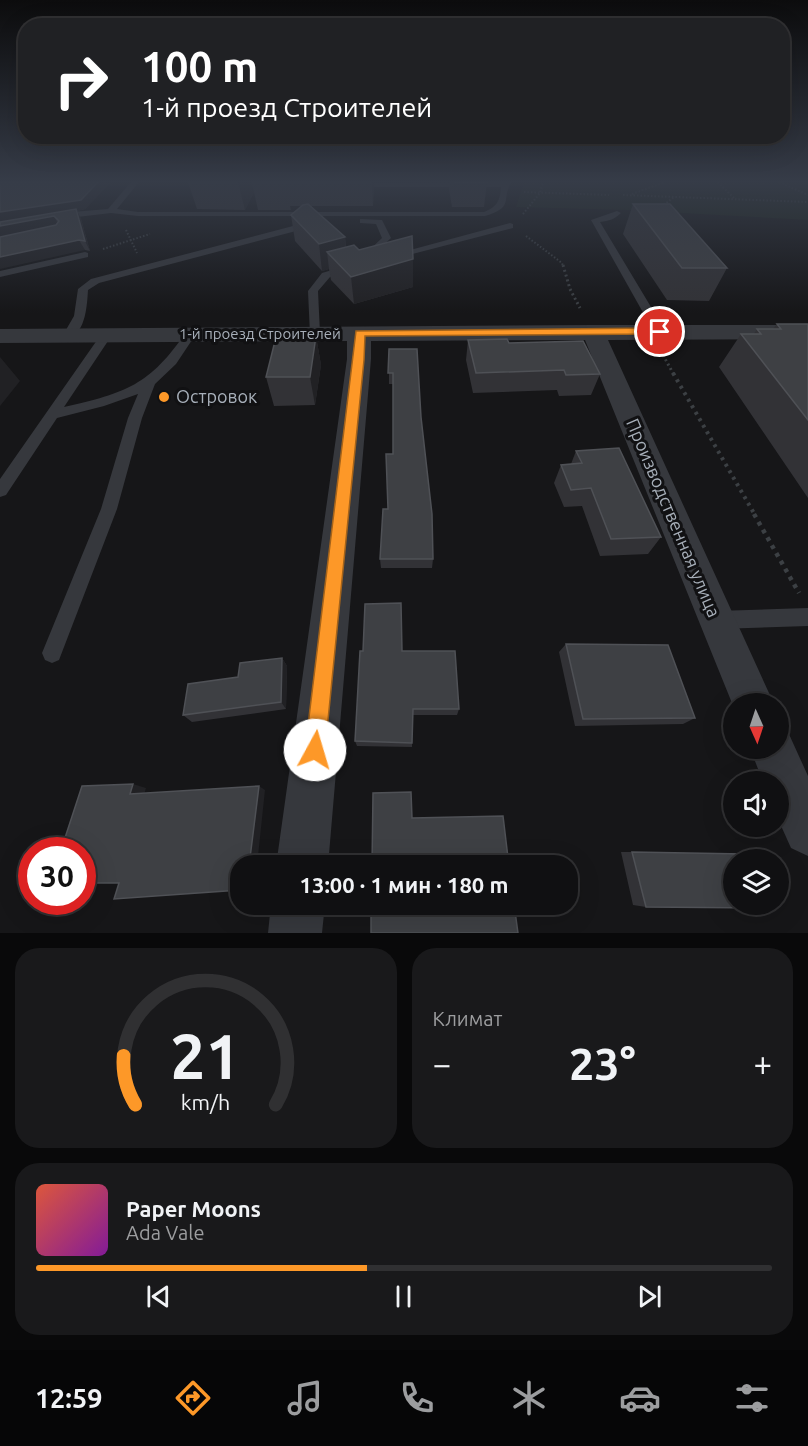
<!DOCTYPE html>
<html lang="ru">
<meta charset="utf-8">
<style>
body{margin:0;font-family:Ubuntu,sans-serif;background:#19191b;color:#f1f3f6;height:100vh;display:flex;flex-direction:column;font-size:22px;white-space:nowrap}
*{box-sizing:border-box;margin:0}
p{font-size:20px;color:#9c9d9f}
.icon{flex:none;width:33px;height:33px;fill:none;stroke:currentColor;stroke-width:2;stroke-linecap:round;stroke-linejoin:round}
.map{position:relative;height:933px;overflow:hidden}
.panel{display:flex;flex-direction:column;gap:15px;padding:15px;background:#09090a;flex:1}
.panel>*{flex:none}
.guide{position:absolute;left:18px;top:18px;width:772px;height:126px;border-radius:24px;box-shadow:0 6px 24px #0002,0 0 0 2px #303032;background:#202124;color:#fff;overflow:hidden}
.needle{width:39px;rotate:177deg}
.buttons{position:absolute;left:723px;top:693px;display:grid;gap:12px}
.buttons a{display:grid;place-items:center;width:66px;height:66px;border-radius:50%;background:#101012;box-shadow:0 6px 24px #0002,0 0 0 2px #303032;font-size:30px}
.speed{position:absolute;left:18px;top:837px;display:flex;gap:12px;font-size:30px;font-weight:700;text-align:center}
.speed>*{display:grid;place-content:center;width:78px;height:78px;border-radius:50%;background:#101012;box-shadow:0 6px 24px #0002,0 0 0 2px #303032;line-height:1}
.speed .limit{border:9px solid #d22;background:#fff;color:#111}
.pin{position:absolute;display:grid;place-items:center;width:51px;height:51px;color:#fff;margin:-26px;border:3px solid #fff;border-radius:50%;box-shadow:0 2px 6px #0007}
.me{position:absolute;width:66px;margin:-33px;rotate:6deg;stroke-linejoin:round;filter:drop-shadow(0 0 4px #0008)}
.turn{display:flex;align-items:center;gap:21px;height:126px;padding:0 24px;font-size:27px}
.turn .icon{width:78px;height:78px;stroke-width:2.5}
.turn b{display:block;font-size:42px;line-height:51px}
.big{font-size:45px;font-weight:700;line-height:1.1}
.panel .tile{flex:1;display:flex;flex-direction:column;justify-content:center;gap:9px;min-width:0;padding:0 21px;border-radius:24px;background:#19191b}
.panel .dial{align-items:center;gap:0}
.dial svg{height:156px;overflow:visible;fill:none;stroke:#303032;stroke-width:7;stroke-linecap:round;text-anchor:middle}
.dial text{fill:#f1f3f6;stroke:none}
.song{display:flex;align-items:center;gap:18px}
.cover{width:72px;height:72px;border-radius:9px;background:linear-gradient(135deg,hsl(10 70% 55%),hsl(290 70% 35%))}
.played{height:6px;border-radius:3px;background:linear-gradient(90deg,#fd9828 45%,#303032 45%)}
.keys{display:flex;justify-content:space-around;direction:ltr}
.heat{display:flex;justify-content:space-between;align-items:center;font-size:33px;direction:ltr}
.panel .tiles{flex:1;display:grid;gap:15px;grid-template-columns:1fr 1fr}
.tile:last-child{grid-column:span 2}
.trip{position:absolute;left:230px;top:855px;width:348px;height:60px;border-radius:24px;background:#101012;box-shadow:0 6px 24px #0002,0 0 0 2px #303032;font-weight:700;line-height:60px;text-align:center}
.menu{display:flex;height:96px;justify-content:space-around;align-items:center;background:#060607;color:#9c9d9f}
.menu .icon{width:42px;height:42px}
.menu .current{color:#fd9828}
.menu b{font-size:27px;color:#f1f3f6}
.map>svg:first-child{display:block}
.green{fill:#1b231b}
.lines{fill:none;stroke-linecap:round;stroke-linejoin:round}
.path-far3{stroke:#3c4044;stroke-width:2;stroke-dasharray:1.5 2;stroke-linecap:butt}
.path-far2{stroke:#3c4044;stroke-width:3;stroke-dasharray:2 3;stroke-linecap:butt}
.path-far1{stroke:#3c4044;stroke-width:4;stroke-dasharray:3 4.5;stroke-linecap:butt}
.path{stroke:#3c4044;stroke-width:4.5;stroke-dasharray:4 5;stroke-linecap:butt}
.service{fill:#36383d;fill-rule:evenodd}
.minor{fill:#36383d;fill-rule:evenodd}
.wall{fill:#323236}
.shaded-wall{fill:#212124}
.building{fill:#3e4044;stroke:#4f5156;stroke-width:1.5}
.route{fill:#fd9828;stroke:#a4631a;stroke-width:1.5}
.poi-dot{fill:#fd9828;stroke:#111113;stroke-width:2}
.labels{text-anchor:middle;stroke-width:6;stroke-linejoin:round;paint-order:stroke}
.far-street-label{font-size:15px;fill:#a7afb9;stroke:#111113}
.poi-label{font-size:18px;fill:#a7afb9;stroke:#111113;text-anchor:start}
.street-label{font-size:18px;fill:#a7afb9;stroke:#111113}
</style>
<div class="map">
<svg width="808" height="933" viewBox="0 0 808 933">
<rect width="100%" height="100%" fill="#161618"/>
<path class="green" d="M524,182H808V220L627,210L516,207Z"/>
<g class="lines">
<path class="path-far3" d="M718,182L735,199
M779,182L808,195
M805,182L808,183
M524,192L609,195
M632,194L665,182
M623,195L808,202
M661,207L674,197
M523,214L540,193L543,182
M126,230L137,253
M526,236L562,263L563,266
M103,249L150,234"/>
<path class="path-far2" d="M563,265L570,289L580,308
M663,355L674,375"/>
<path class="path-far1" d="M673,373L755,515"/>
<path class="path" d="M754,514L799,593"/>
<path class="service" d="M131,182H139L117,209L138,212H484C497,207 500,201 501,187H355L351,185L355,183L512,182C500,198 516,207 485,216H138L111,213L60,219L56,216L60,213L108,209Z
M617,211L621,213C615,219 609,221 600,222L666,332L664,334L660,335L654,332L591,220Z
M360,219L382,220L391,238L366,261L361,258L363,256L382,238L376,224L360,223Z
M312,221L316,224L315,226L99,283L88,290C87,305 86,332 69,338L63,335L74,316L78,289L91,279Z
M510,223L513,224V228L393,259L388,256Z
M85,252L88,253V257L0,277V271Z
M349,265L352,266V270L330,277L318,291L320,333L318,335H310L308,291L322,273Z
M190,331L196,334L176,364L155,384L142,418L117,509L59,660L52,663L45,660L42,653L101,509L128,418L138,394L104,406L57,418L6,495L0,497V479L102,333L106,332L112,335L64,407C126,393 150,385 186,332Z
M808,608V626L717,629L710,627L707,620L710,613L717,611Z"/>
<path class="minor" d="M593,325H808V339L608,340L774,704H734V708L585,340L371,341V359L328,866H276L347,359V341L0,343V329Z
M778,728L788,732L808,776V856L791,848L778,819V782H763L750,748H778Z
M271,904H325L322,933H268Z"/>
</g>
<path class="wall" d="M0,182H111L85,209L77,211L81,219L90,251L85,250Z
M188,182H374L373,206H311L345,237L346,247L413,259V287L354,304L331,280L329,269L322,271L295,241L291,215L301,206H290L291,210H258L254,192L245,210L197,209Z
M450,182H487L484,207H452L449,189Z
M633,204L727,268L709,301L667,300L623,234Z
M777,324H808V498L719,367L741,334H754L757,329H773Z
M316,336L321,365L315,405L274,406L266,377Z
M468,340L509,343L600,374L591,395L559,396L557,390L473,393L466,360Z
M389,349L421,417L433,559L432,568H381L380,559L388,509L393,454V384H389Z
M576,451L661,537L648,554L600,556L582,506L564,507L554,483L561,465L571,464Z
M566,644L695,718L683,724L575,726L559,652Z
M402,651L459,709L457,715H412V747L357,746L355,741Z
M282,658L287,666L286,709L192,722L183,715L238,677Z
M621,852H632L646,907L633,905Z"/>
<path class="shaded-wall" d="M98,182H111L85,209L77,211L81,219L90,251L85,241L76,211L0,223V212Z
M238,182H251L254,192L245,210Z
M372,182H374L373,206Z
M54,216L59,226L0,238V226Z
M345,237L347,264L327,252L329,269L322,271L319,244Z
M79,240L85,250L0,269V257Z
M413,259V287L354,304L351,277Z
M316,336L321,365L315,405L310,377Z
M0,357L20,381L0,406Z
M282,658L287,666L286,709L281,702Z
M133,784L146,788L143,798L130,794Z
M259,786L265,790L257,866H249Z"/>
<path class="building" d="M0,182H98L81,200L0,212Z
M454,182H487V183H454Z
M308,204L345,237L319,244L291,215L303,205Z
M633,204H670L727,268H682Z
M76,209L85,241L79,240L0,257V237L56,225L59,221L54,216L0,226V222Z
M412,236L413,259L351,277L327,252L354,245L359,250Z
M777,324H808V420L741,334H761L757,329H781Z
M316,336L310,377H266L276,337Z
M507,339L509,343L583,341L600,374L566,375L564,370L476,373L468,340Z
M389,349H417L421,417L432,514L433,559H380L383,509H388L386,454H393V373H388Z
M619,448L661,537L611,539L591,488L571,490L561,465L582,463L576,451Z
M401,603L402,651H455L459,709H413L412,743L355,741L360,651H363L365,604Z
M566,644L668,645L695,718L583,719Z
M282,658L281,702L183,715L188,684L238,677L240,663Z
M133,784L130,794L259,786L249,866H240V890L114,899L119,883H82V850H61L82,786Z
M411,792L412,818L503,816L509,866H372L373,793Z
M632,852L744,854L746,860H734V904H762L763,908L646,907Z
M371,904H514L518,933H371Z"/>
<linearGradient id="sky" x2="0" y2="1"><stop stop-color="#0c0c0d"/><stop offset="0.58" stop-color="#363c48"/><stop offset="1" stop-color="#363c48" stop-opacity="0"/></linearGradient>
<rect width="808" height="313" fill="url(#sky)"/>
<path class="route" d="M660,328L665,332L663,334L365,336L364,360L325,750L322,758L315,761L308,758L305,750L356,331Z"/>
<circle class="poi-dot" cx="164" cy="397" r="6"/>
<g class="labels">
<g class="far-street-label">
<text x="260" y="339">1-й проезд Строителей</text>
</g>
<g class="poi-label">
<text x="176" y="403">Островок</text>
</g>
<g class="street-label">
<text transform="translate(673 518) rotate(67)" y="6">Производственная улица</text>
</g>
</g>
</svg>
<div class="buttons">
<a><svg class="needle" viewBox="-14 -14 28 28"><path d="M0-13l5 13h-10z" fill="#e53935"/><path d="M0 13l5-13h-10z" fill="#9c9d9f"/></svg></a>
<a><svg class="icon" aria-label="sound" viewBox="0 0 24 24"><path d="M4 9h4l5-4v14l-5-4H4zM17 9q2 3 0 6"/></svg></a>
<a><svg class="icon" aria-label="layers" viewBox="0 0 24 24"><path d="M12 4l9 5-9 5-9-5zM3 14l9 5 9-5"/></svg></a>
</div>
<div class="speed"><div class="limit">30</div></div>
<div class="pin" style="left:660px;top:332px;background:#d93025"><svg class="icon" aria-label="arrive" viewBox="0 0 24 24"><path d="M6 21V4h12l-3 4 3 4H6"/></svg></div>
<svg class="me" style="left:315px;top:750px" viewBox="-20 -20 40 40"><circle r="19" fill="#fff"/><path d="M0-13L10 11 0 6-10 11z" fill="#fd9828"/></svg>
<div class="trip">13:00 · 1 мин · 180 m</div>
<div class="guide">
<div class="turn"><svg class="icon" aria-label="right" viewBox="0 0 24 24"><path d="M7 20v-9h11M14 6l5 5-5 5"/></svg><div><b>100 m</b>1-й проезд Строителей</div></div>
</div>
</div>
<section class="panel">
<div class="tiles">
<div class="tile dial"><svg viewBox="0 0 100 80">
<path d="M14 69A42 42 0 1 1 86 69"/>
<path d="M14 69A42 42 0 0 1 8 44" stroke="#fd9828"/>
<text x="50" y="56" font-size="32" font-weight="700">21</text>
<text x="50" y="72" font-size="11">km/h</text>
</svg></div>
<div class="tile"><p>Климат</p>
<div class="heat"><a>−</a><b class="big">23°</b><a>+</a></div>
</div>
<div class="tile">
<div class="song"><i class="cover"></i><div><b>Paper Moons</b><p>Ada Vale</p></div></div>
<div class="played"></div>
<div class="keys"><svg class="icon" aria-label="previous" viewBox="0 0 24 24"><path d="M18 5L8 12l10 7zM5 5v14"/></svg><svg class="icon" aria-label="pause" viewBox="0 0 24 24"><path d="M8 5v14M16 5v14"/></svg><svg class="icon" aria-label="next" viewBox="0 0 24 24"><path d="M6 5l10 7-10 7zM19 5v14"/></svg></div>
</div>
</div>
</section>
<nav class="menu">
<b>12:59</b>
<svg class="icon current" aria-label="directions" viewBox="0 0 24 24"><path d="M12 3l9 9-9 9-9-9zM9 14v-3h6M13 9l2 2-2 2"/></svg>
<svg class="icon" aria-label="music" viewBox="0 0 24 24"><path d="M9 18V5l10-2v13"/><circle cx="6" cy="18" r="3"/><circle cx="16" cy="16" r="3"/></svg>
<svg class="icon" aria-label="phone" viewBox="0 0 24 24"><path d="M5 4h4l2 5-3 2q2 4 5 5l2-3 5 2v4C11 20 4 13 5 4z"/></svg>
<svg class="icon" aria-label="climate" viewBox="0 0 24 24"><path d="M12 3v18M4 7l16 10M4 17L20 7"/></svg>
<svg class="icon" aria-label="car" viewBox="0 0 24 24"><path d="M5 17H2v-5l4-1 3-4h7l3 4 3 1v5h-3M9 17h6M6 11h13"/><circle cx="7" cy="17" r="2"/><circle cx="17" cy="17" r="2"/></svg>
<svg class="icon" aria-label="filters" viewBox="0 0 24 24"><path d="M4 7h16M4 17h16"/><circle cx="9" cy="7" r="2"/><circle cx="15" cy="17" r="2"/></svg>
</nav>
